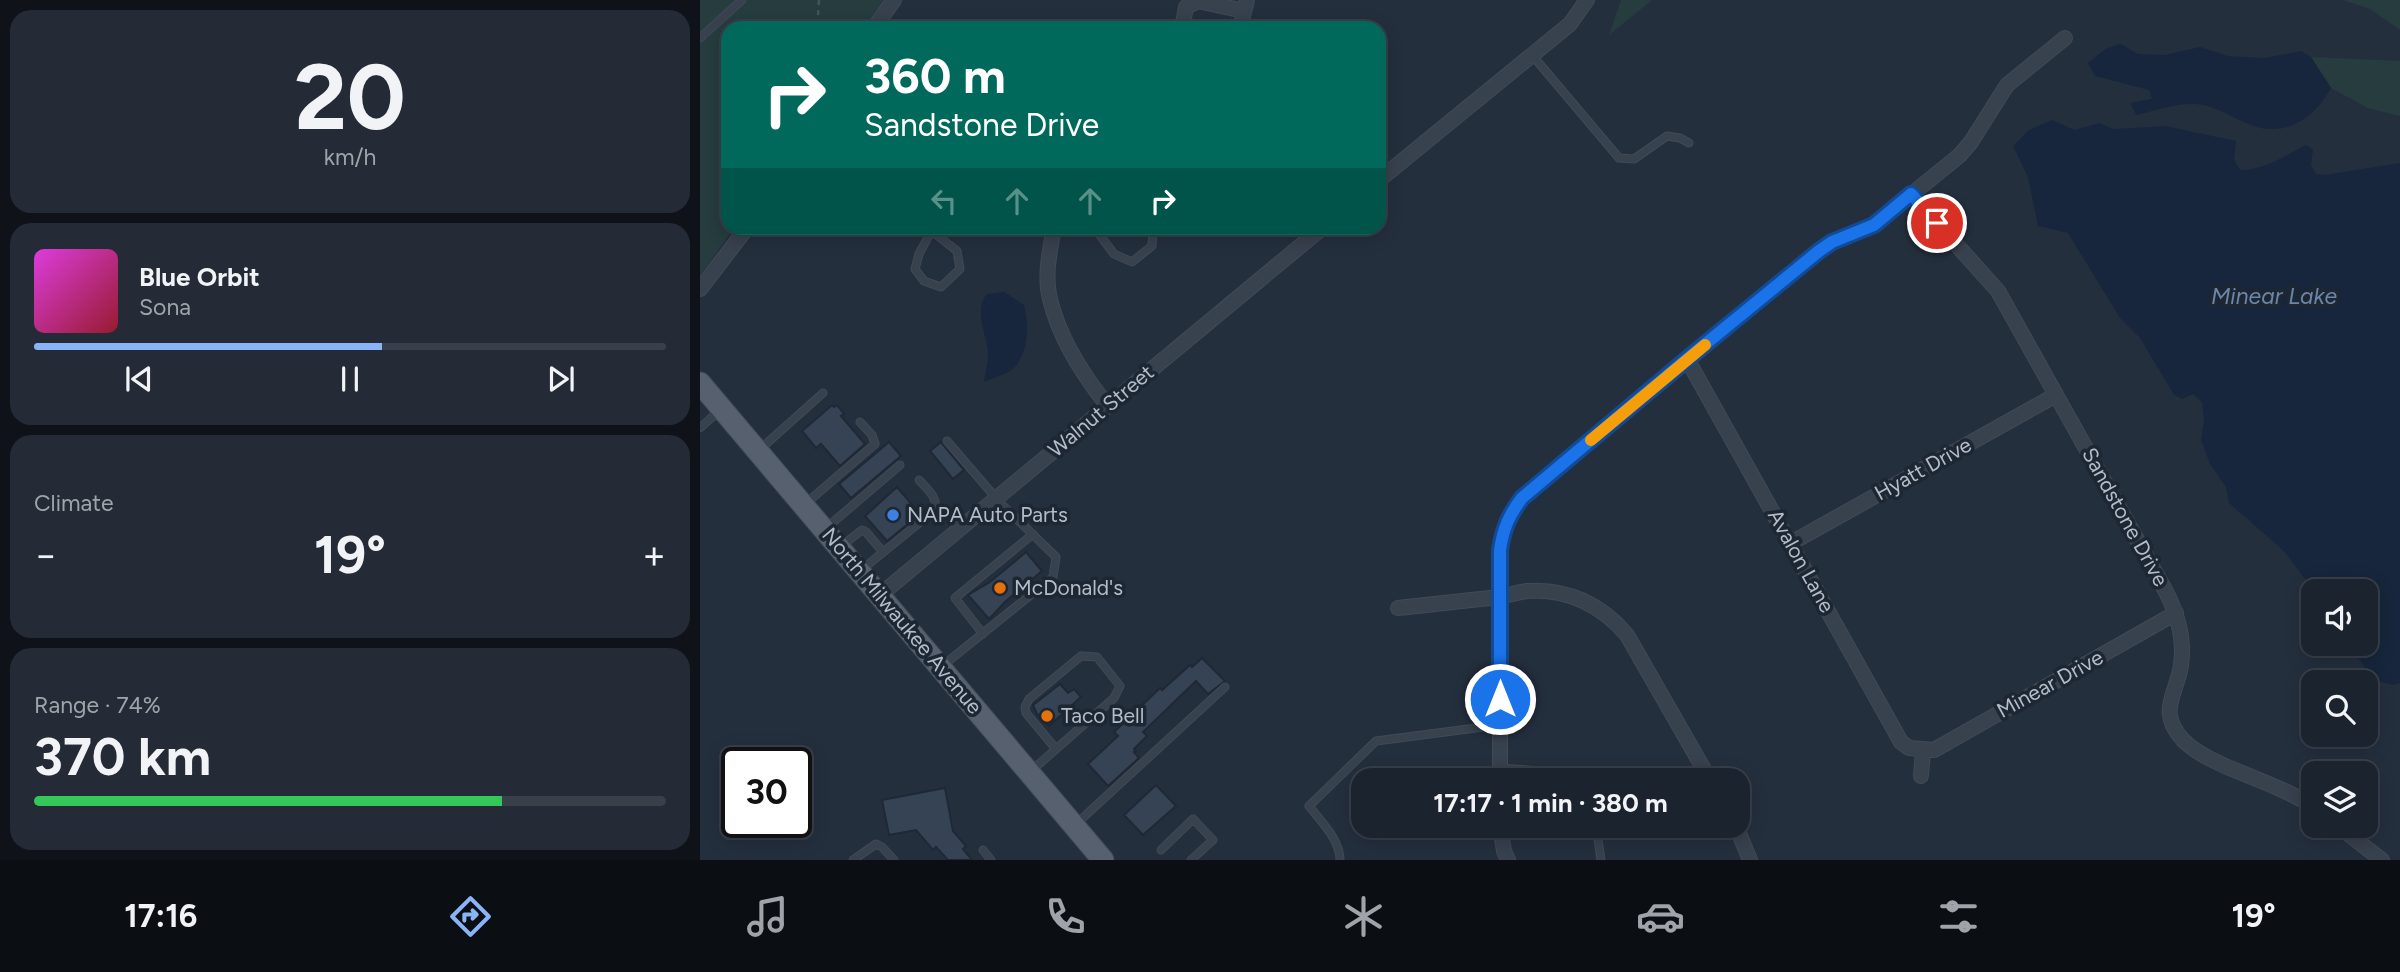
<!DOCTYPE html>
<meta charset="utf-8">
<style>
body{margin:0;font-family:Figtree,sans-serif;background:#242b36;color:#f1f3f6;height:100vh;display:flex;flex-direction:column;font-size:26px;white-space:nowrap}
*{box-sizing:border-box;margin:0}
p{font-size:23px;color:#a0a4aa}
.icon{flex:none;width:38px;height:38px;fill:none;stroke:currentColor;stroke-width:2;stroke-linecap:round;stroke-linejoin:round}
.map{position:relative;flex:1;overflow:hidden}
.sheet{display:flex;flex-direction:column;gap:10px;padding:10px;background:#0f1319;width:700px}
.sheet>*{flex:none}
.banner{position:absolute;left:21px;top:21px;width:665px;height:214px;border-radius:21px;box-shadow:0 4px 18px #0003,0 0 0 2px #39404a;background:#00695c;color:#fff;overflow:hidden}
.controls{position:absolute;left:1601px;top:579px;display:grid;gap:14px}
.controls a{display:grid;place-items:center;width:77px;height:77px;border-radius:14px;background:#1b232e;box-shadow:0 4px 18px #0003,0 0 0 2px #39404a;font-size:35px}
.speed{position:absolute;left:21px;top:747px;display:flex;gap:14px;font-size:35px;font-weight:700;text-align:center}
.speed>*{display:grid;place-content:center;width:91px;height:91px;border-radius:50%;background:#1b232e;box-shadow:0 4px 18px #0003,0 0 0 2px #39404a;line-height:1}
.speed .limit{border:4px solid #111;border-radius:10px;background:#fff;color:#111}
.pin{position:absolute;display:grid;place-items:center;width:60px;height:60px;color:#fff;margin:-30px;border:4px solid #fff;border-radius:50%;box-shadow:0 2px 7px #0007}
.me{position:absolute;width:77px;margin:-38px;rotate:0deg;stroke-linejoin:round;filter:drop-shadow(0 0 5px #0008)}
.turn{display:flex;align-items:center;gap:24px;height:147px;padding:0 28px;font-size:32px}
.turn .icon{width:91px;height:91px;stroke-width:2.5}
.turn b{display:block;font-size:49px;line-height:60px}
.lanes{display:flex;align-items:center;height:66px;padding:0 28px;background:#0003;justify-content:center;gap:35px;direction:ltr}
.lanes .off{opacity:.35}
.big{font-size:52px;font-weight:700;line-height:1.1}
.sheet .card{flex:1;display:flex;flex-direction:column;justify-content:center;gap:10px;min-width:0;padding:0 24px;border-radius:21px;background:#242b36}
.sheet .dial{align-items:center;gap:0}
.dial b{font-size:91px;line-height:1}
.song{display:flex;align-items:center;gap:21px}
.cover{width:84px;height:84px;border-radius:10px;background:linear-gradient(135deg,hsl(300 70% 55%),hsl(350 70% 35%))}
.played{height:7px;border-radius:4px;background:linear-gradient(90deg,#8ab4f8 55%,#39404a 55%)}
.keys{display:flex;justify-content:space-around;direction:ltr}
.heat{display:flex;justify-content:space-between;align-items:center;font-size:38px;direction:ltr}
.charge{height:10px;border-radius:5px;background:linear-gradient(90deg,#34c759 74%,#39404a 0)}
.trip{position:absolute;left:651px;top:768px;width:399px;height:70px;border-radius:21px;background:#1b232e;box-shadow:0 4px 18px #0003,0 0 0 2px #39404a;font-weight:700;line-height:70px;text-align:center}
.tab-bar{display:flex;height:112px;justify-content:space-around;align-items:center;background:#0b0e12;color:#a0a4aa}
.tab-bar .icon{width:49px;height:49px}
.tab-bar .active{color:#8ab4f8}
.tab-bar b{font-size:32px;color:#f1f3f6}
main{display:flex;flex:1;min-height:0}
.map>svg:first-child{display:block}
.green{fill:#263c3f}
.water{fill:#17263c}
.building{fill:#364354;stroke:#1f2835;stroke-width:2}
.lines{fill:none;stroke-linecap:round;stroke-linejoin:round}
.lane-casing{stroke:#414a57;stroke-width:9}
.street-casing{stroke:#414a57;stroke-width:16}
.primary-casing{stroke:#414a57;stroke-width:23}
.path{stroke:#3f5557;stroke-width:2.5;stroke-dasharray:5 5;stroke-linecap:butt}
.lane{stroke:#38414e;stroke-width:7}
.street{stroke:#38414e;stroke-width:14}
.primary{stroke:#56606e;stroke-width:21}
.route-casing{stroke:#114b97;stroke-width:18}
.route{stroke:#1a73e8;stroke-width:12}
.slow{stroke:#f59e0b;stroke-width:12}
.shop-dot{fill:#3f7fe0;stroke:#1d2633;stroke-width:2.5}
.food-dot{fill:#e8710a;stroke:#1d2633;stroke-width:2.5}
.labels{text-anchor:middle;stroke-width:7;stroke-linejoin:round;paint-order:stroke}
.street-label{font-size:21px;fill:#b4bcc9;stroke:#1d2633}
.poi-label{font-size:21px;fill:#b4bcc9;stroke:#1d2633;text-anchor:start}
.water-label{font-size:23px;font-style:italic;fill:#6d86a8;stroke:#1d2633}
</style>
<main>
<section class="sheet">
<div class="card dial"><b>20</b><p>km/h</p></div>
<div class="card">
<div class="song"><i class="cover"></i><div><b>Blue Orbit</b><p>Sona</p></div></div>
<div class="played"></div>
<div class="keys"><svg class="icon" aria-label="previous" viewBox="0 0 24 24"><path d="M18 5L8 12l10 7zM5 5v14"/></svg><svg class="icon" aria-label="pause" viewBox="0 0 24 24"><path d="M8 5v14M16 5v14"/></svg><svg class="icon" aria-label="next" viewBox="0 0 24 24"><path d="M6 5l10 7-10 7zM19 5v14"/></svg></div>
</div>
<div class="card"><p>Climate</p>
<div class="heat"><a>−</a><b class="big">19°</b><a>+</a></div>
</div>
<div class="card"><p>Range · 74%</p><b class="big">370 km</b><div class="charge"></div></div>
</section>
<div class="map">
<svg width="1700" height="860" viewBox="0 0 1700 860">
<rect width="100%" height="100%" fill="#242f3e"/>
<path class="green" d="M0,0H190L174,28H28V228H34L0,276Z
M921,0H952L909,35Z
M1643,0H1700V30L1670,9Z
M1611,57L1700,61V116L1668,108L1631,88Z"/>
<path class="water" d="M1421,44L1438,54L1465,55L1500,47L1528,56L1565,58L1601,51L1611,57L1631,88C1618,113 1591,135 1561,128C1538,123 1519,105 1495,104C1476,103 1454,111 1436,115L1430,103L1452,99L1449,90L1395,76L1388,63L1405,49Z
M1352,120L1375,130L1399,123L1414,129L1465,126L1536,141L1534,160L1540,170C1564,170 1585,156 1606,145L1613,149L1611,165L1616,174L1624,175L1700,163V683L1694,685L1673,680L1649,644H1666V592L1614,591L1584,551L1529,503L1526,487L1510,464L1501,440L1504,420L1502,402L1493,394L1482,399L1474,395L1440,338L1420,318L1368,233L1338,226L1328,177L1313,146L1329,130Z
M304,292L324,305C329,325 329,351 314,368C308,374 292,378 284,382C285,373 288,363 288,354C287,335 273,310 287,294Z"/>
<path class="building" d="M132,405L134,407L137,405L144,414L141,416L165,444L140,466L121,444L116,448L102,431Z
M189,442L201,456L151,498L139,484Z
M241,442L264,470L253,479L230,451Z
M197,487L220,514L187,541L165,516Z
M326,552L342,571L306,601L289,619L268,595L290,582Z
M502,658L525,681L508,694L496,681L443,732L447,736L434,749L436,751L434,752L439,758L408,786L388,764L390,762L418,736L414,732L460,688L462,690L490,665L492,667Z
M360,684L368,693L374,689L381,697L349,726L337,714L333,705Z
M456,785L476,806L443,835L424,815Z
M245,788L253,831L266,846L263,849L272,860H248L236,847L233,850L216,830L189,835L182,800Z"/>
<g class="lines">
<defs>
<path id="lane" d="M0,38L42,0
M832,55L919,158L934,159L967,136L980,138L989,143
M401,228L399,234L414,254L432,262L452,246L453,228
M233,232L257,251L260,269L241,287L224,281L215,269L219,254L233,228
M0,428L21,409
M247,441L296,498
M58,451L123,393
M104,505L175,444L172,435L160,422
M125,529L200,465
M140,547L162,530L166,532L183,552
M160,571L235,510C238,497 227,489 219,480
M283,634L255,598L333,534
M241,667L353,577L356,557L296,499
M801,768L869,773L883,780
M330,772L414,698L420,686L397,657L381,656L329,699L325,707L326,713L356,749
M375,825L525,687
M896,826L901,860
M283,850L291,860
M461,850L493,819L513,840L491,860
M153,860L176,844L182,847L194,860
M640,860C640,840 621,821 609,806L676,741L799,725"/>
<path id="street" d="M174,28L194,0
M482,28L486,7L498,1L544,11
M540,28L547,0
M679,180L870,24L887,0
M1211,194L1298,291L1464,588C1477,612 1485,638 1481,665C1477,694 1456,712 1484,741C1505,762 1553,776 1580,789C1592,794 1603,800 1614,807
M354,228C350,250 344,276 350,299C359,337 383,375 407,405
M0,289L47,228
M987,359L1201,742L1209,748L1234,750L1476,613
M1091,543L1356,395
M180,595L622,228
M698,608C729,605 759,601 790,598C802,597 815,593 827,591C867,588 902,605 927,635L1010,780
M1221,776L1223,750
M800,780V550C804,529 808,515 822,498L1119,251L1132,242L1174,225L1260,155L1271,142L1307,85L1365,38
M800,826L804,851L808,860
M1036,826L1050,860
M1638,826L1682,860"/>
<path id="primary" d="M0,383L403,860"/>
</defs>
<use href="#lane" class="lane-casing"/>
<use href="#street" class="street-casing"/>
<use href="#primary" class="primary-casing"/>
<path class="path" d="M119,0L118,16L123,28"/>
<use href="#lane" class="lane"/>
<use href="#street" class="street"/>
<use href="#primary" class="primary"/>
</g>
<g class="lines">
<defs>
<path id="route" d="M800,699V550C803,529 809,515 822,498L987,359L1119,251L1132,242L1174,225L1211,194L1237,223"/>
</defs>
<use href="#route" class="route-casing"/>
<use href="#route" class="route"/>
<path class="slow" d="M891,440L1005,345"/>
</g>
<circle class="shop-dot" cx="193" cy="515" r="7"/>
<g class="food-dot">
<circle cx="300" cy="588" r="7"/>
<circle cx="347" cy="716" r="7"/>
</g>
<g class="labels">
<g class="street-label">
<text transform="translate(401 411) rotate(-40)" y="7">Walnut Street</text>
<text transform="translate(1223 469) rotate(-29)" y="7">Hyatt Drive</text>
<text transform="translate(1425 517) rotate(61)" y="7">Sandstone Drive</text>
<text transform="translate(1101 561) rotate(61)" y="7">Avalon Lane</text>
<text transform="translate(202 621) rotate(50)" y="7">North Milwaukee Avenue</text>
<text transform="translate(1350 684) rotate(-29)" y="7">Minear Drive</text>
</g>
<g class="poi-label">
<text x="207" y="522">NAPA Auto Parts</text>
<text x="314" y="595">McDonald's</text>
<text x="361" y="723">Taco Bell</text>
</g>
<g class="water-label">
<text x="1574" y="304">Minear Lake</text>
</g>
</g>
</svg>
<div class="controls">
<a><svg class="icon" aria-label="sound" viewBox="0 0 24 24"><path d="M4 9h4l5-4v14l-5-4H4zM17 9q2 3 0 6"/></svg></a>
<a><svg class="icon" aria-label="search" viewBox="0 0 24 24"><circle cx="10" cy="10" r="6"/><path d="M15 15l6 6"/></svg></a>
<a><svg class="icon" aria-label="layers" viewBox="0 0 24 24"><path d="M12 4l9 5-9 5-9-5zM3 14l9 5 9-5"/></svg></a>
</div>
<div class="speed"><div class="limit">30</div></div>
<div class="pin" style="left:1237px;top:223px;background:#d93025"><svg class="icon" aria-label="arrive" viewBox="0 0 24 24"><path d="M6 21V4h12l-3 4 3 4H6"/></svg></div>
<svg class="me" style="left:800px;top:699px" viewBox="-20 -20 40 40"><circle r="17" fill="#1a73e8" stroke="#fff" stroke-width="3"/><path d="M0-11L8 9 0 5-8 9z" fill="#fff"/></svg>
<div class="trip">17:17 · 1 min · 380 m</div>
<div class="banner">
<div class="turn"><svg class="icon" aria-label="right" viewBox="0 0 24 24"><path d="M7 20v-9h11M14 6l5 5-5 5"/></svg><div><b>360 m</b>Sandstone Drive</div></div>
<div class="lanes"><svg class="icon off" aria-label="left" viewBox="0 0 24 24"><path d="M17 20v-9H6M10 6l-5 5 5 5"/></svg><svg class="icon off" aria-label="ahead" viewBox="0 0 24 24"><path d="M12 20V5M6 11l6-6 6 6"/></svg><svg class="icon off" aria-label="ahead" viewBox="0 0 24 24"><path d="M12 20V5M6 11l6-6 6 6"/></svg><svg class="icon" aria-label="right" viewBox="0 0 24 24"><path d="M7 20v-9h11M14 6l5 5-5 5"/></svg></div>
</div>
</div>
</main>
<nav class="tab-bar">
<b>17:16</b>
<svg class="icon active" aria-label="directions" viewBox="0 0 24 24"><path d="M12 3l9 9-9 9-9-9zM9 14v-3h6M13 9l2 2-2 2"/></svg>
<svg class="icon" aria-label="music" viewBox="0 0 24 24"><path d="M9 18V5l10-2v13"/><circle cx="6" cy="18" r="3"/><circle cx="16" cy="16" r="3"/></svg>
<svg class="icon" aria-label="phone" viewBox="0 0 24 24"><path d="M5 4h4l2 5-3 2q2 4 5 5l2-3 5 2v4C11 20 4 13 5 4z"/></svg>
<svg class="icon" aria-label="climate" viewBox="0 0 24 24"><path d="M12 3v18M4 7l16 10M4 17L20 7"/></svg>
<svg class="icon" aria-label="car" viewBox="0 0 24 24"><path d="M5 17H2v-5l4-1 3-4h7l3 4 3 1v5h-3M9 17h6M6 11h13"/><circle cx="7" cy="17" r="2"/><circle cx="17" cy="17" r="2"/></svg>
<svg class="icon" aria-label="filters" viewBox="0 0 24 24"><path d="M4 7h16M4 17h16"/><circle cx="9" cy="7" r="2"/><circle cx="15" cy="17" r="2"/></svg>
<b>19°</b>
</nav>
